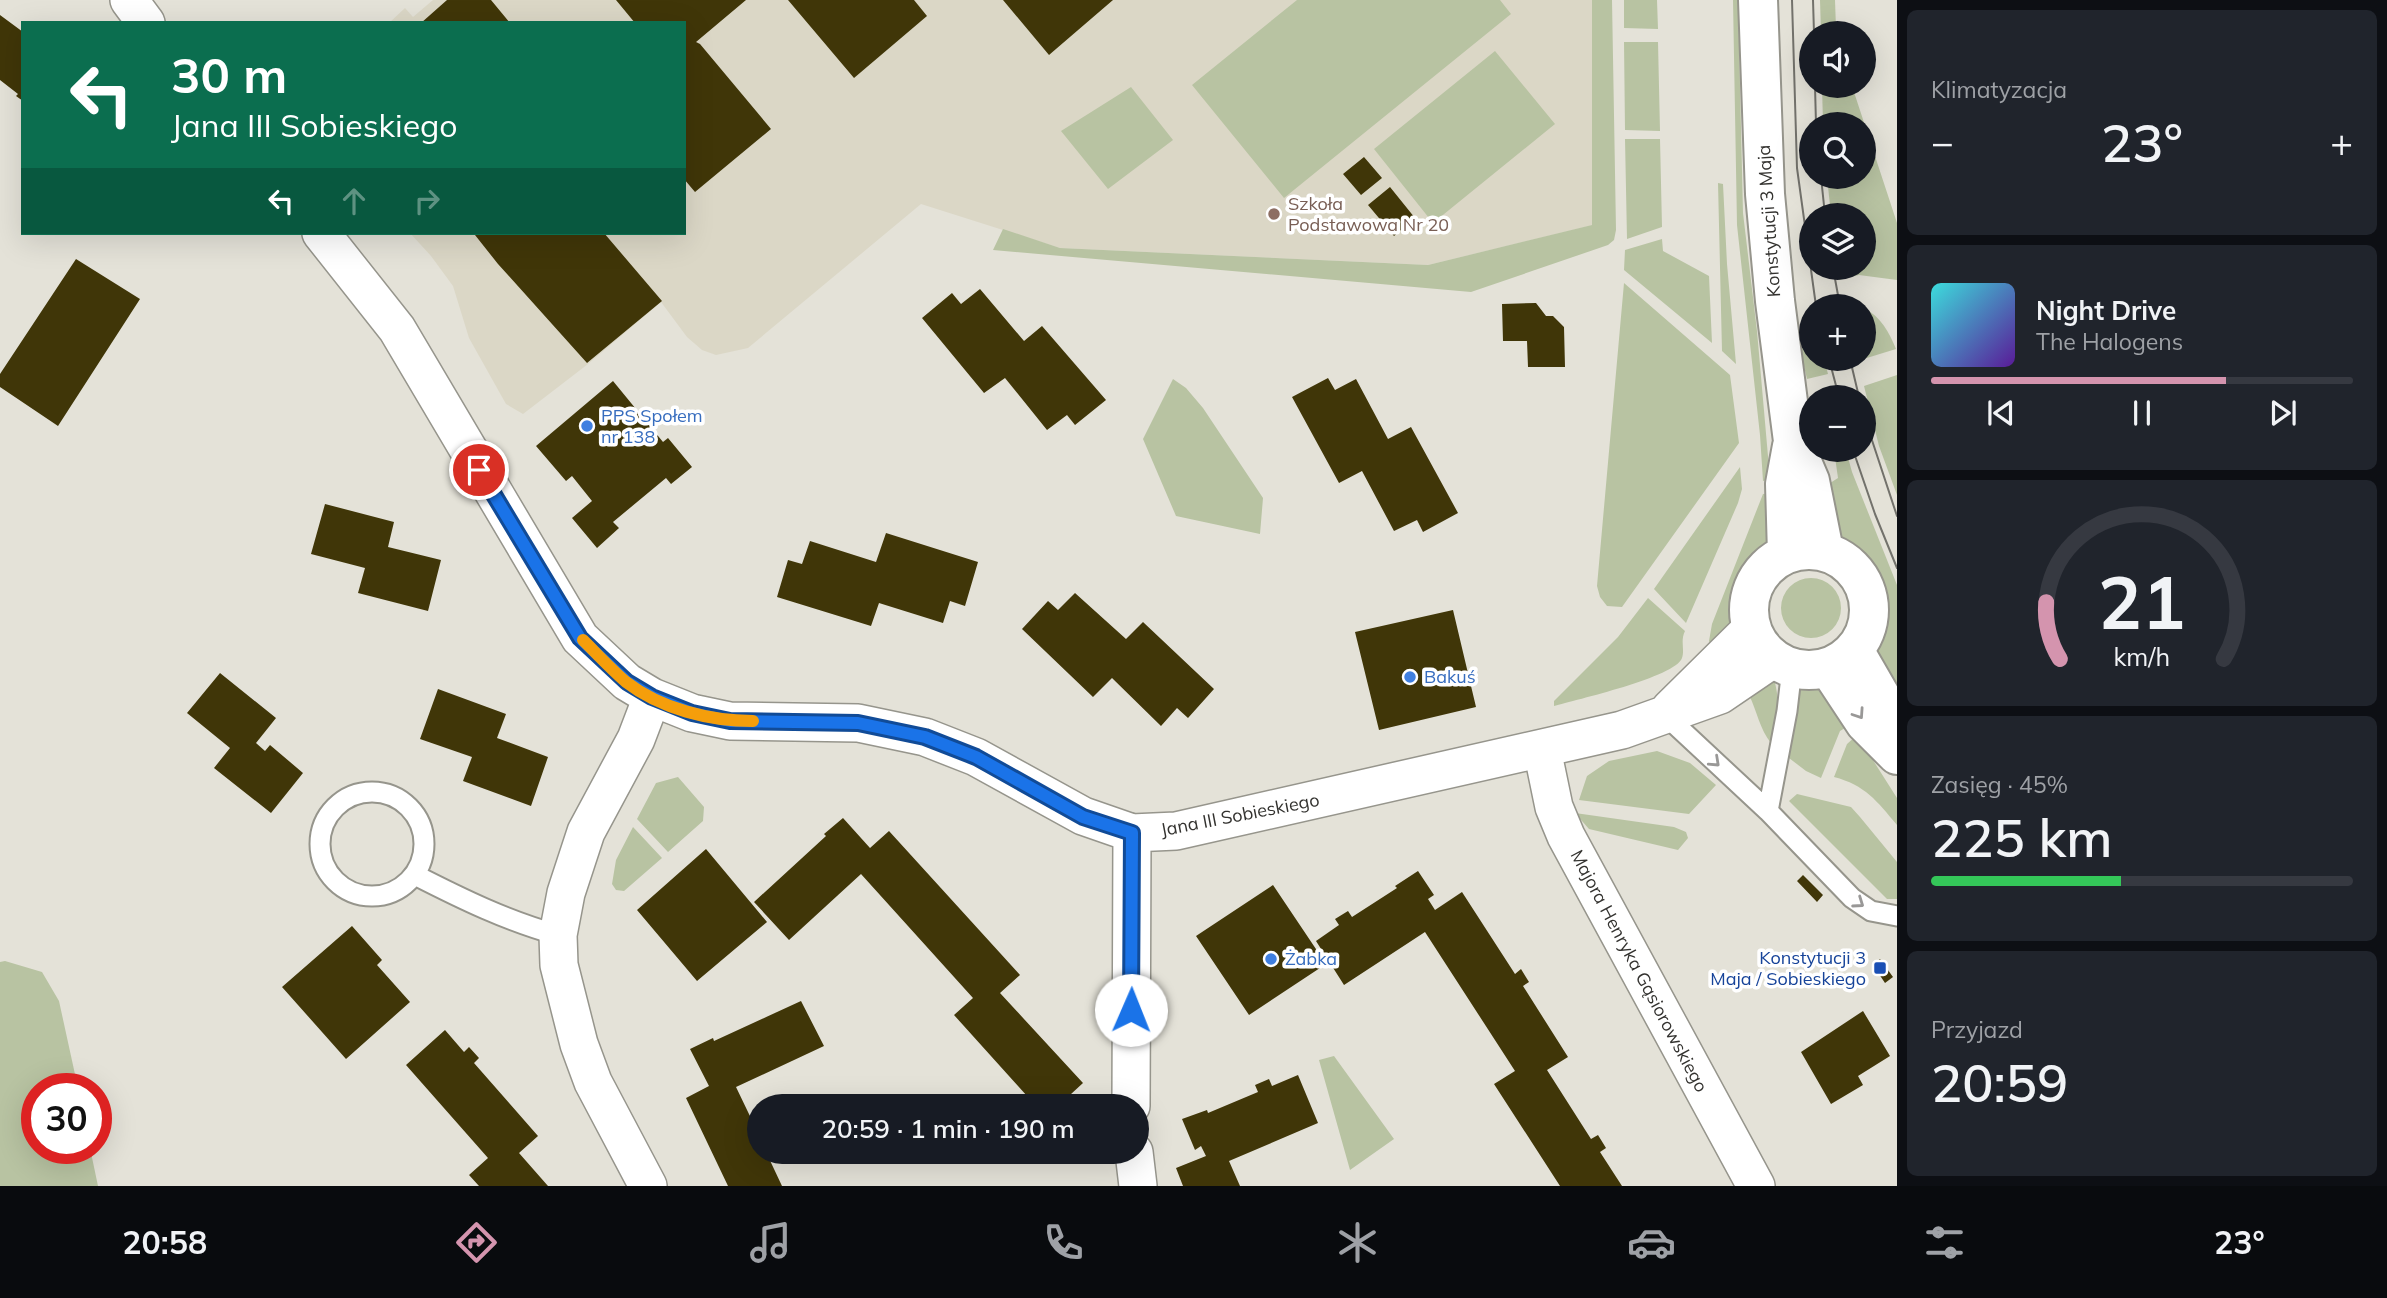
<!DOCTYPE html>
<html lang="pl">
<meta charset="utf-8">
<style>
body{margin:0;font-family:Mulish,sans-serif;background:#20242c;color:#f1f3f6;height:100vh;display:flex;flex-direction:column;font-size:26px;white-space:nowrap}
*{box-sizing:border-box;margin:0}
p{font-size:23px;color:#9ea1a6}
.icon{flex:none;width:38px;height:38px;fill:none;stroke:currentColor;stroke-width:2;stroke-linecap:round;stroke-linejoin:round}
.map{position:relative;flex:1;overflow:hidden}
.panel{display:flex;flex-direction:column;gap:10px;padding:10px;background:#0d0f14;width:490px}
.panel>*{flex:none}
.top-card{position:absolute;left:21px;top:21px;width:665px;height:214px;border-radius:0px;box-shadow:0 7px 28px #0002;background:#0b6e4f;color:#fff;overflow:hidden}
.fabs{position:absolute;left:1799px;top:21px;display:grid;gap:14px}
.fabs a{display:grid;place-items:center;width:77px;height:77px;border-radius:50%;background:#171b24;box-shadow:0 7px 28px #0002;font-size:35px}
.speed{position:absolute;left:21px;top:1073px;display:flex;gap:14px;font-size:35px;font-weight:700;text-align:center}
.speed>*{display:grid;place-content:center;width:91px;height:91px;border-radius:50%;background:#171b24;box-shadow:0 7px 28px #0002;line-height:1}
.speed .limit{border:10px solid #d22;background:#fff;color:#111}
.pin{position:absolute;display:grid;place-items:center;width:60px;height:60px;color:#fff;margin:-30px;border:4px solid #fff;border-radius:50%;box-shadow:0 2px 7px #0007}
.me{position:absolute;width:77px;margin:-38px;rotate:1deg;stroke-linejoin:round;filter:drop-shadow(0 0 5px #0008)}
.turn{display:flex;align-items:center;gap:24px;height:147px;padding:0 35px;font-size:32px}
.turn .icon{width:91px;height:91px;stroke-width:2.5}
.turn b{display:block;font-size:49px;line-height:60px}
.lanes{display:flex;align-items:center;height:66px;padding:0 35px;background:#0003;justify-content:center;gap:35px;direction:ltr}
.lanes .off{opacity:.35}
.big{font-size:52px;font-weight:600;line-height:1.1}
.panel .widget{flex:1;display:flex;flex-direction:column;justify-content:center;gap:10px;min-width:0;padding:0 24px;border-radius:10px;background:#20242c}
.panel .dial{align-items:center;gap:0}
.dial svg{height:182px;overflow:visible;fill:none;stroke:#363941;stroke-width:7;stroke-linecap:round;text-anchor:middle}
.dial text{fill:#f1f3f6;stroke:none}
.song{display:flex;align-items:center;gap:21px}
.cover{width:84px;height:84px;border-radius:10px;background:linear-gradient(135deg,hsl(180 70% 55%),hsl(270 70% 35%))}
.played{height:7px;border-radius:4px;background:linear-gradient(90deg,#d494ae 70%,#363941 70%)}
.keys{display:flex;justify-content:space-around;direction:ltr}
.heat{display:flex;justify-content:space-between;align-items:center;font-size:38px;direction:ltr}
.charge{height:10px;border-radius:5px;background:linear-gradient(90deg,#34c759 45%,#363941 0)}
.trip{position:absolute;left:747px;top:1094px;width:402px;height:70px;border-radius:35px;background:#171b24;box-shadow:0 7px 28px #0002;font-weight:600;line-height:70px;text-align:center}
.tabs{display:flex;height:112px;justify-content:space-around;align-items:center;background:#090b0e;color:#9ea1a6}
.tabs .icon{width:49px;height:49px}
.tabs .current{color:#d494ae}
.tabs b{font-size:32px;color:#f1f3f6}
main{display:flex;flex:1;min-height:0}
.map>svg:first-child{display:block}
.built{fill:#dbd7c6}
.green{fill:#b8c3a2}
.building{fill:#403608}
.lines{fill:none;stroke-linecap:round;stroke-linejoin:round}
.lane-casing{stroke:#96958c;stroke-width:23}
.street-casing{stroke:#96958c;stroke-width:40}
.secondary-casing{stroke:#96958c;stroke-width:42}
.lane{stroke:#fff;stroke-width:19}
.street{stroke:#fff;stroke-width:37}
.secondary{stroke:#fff;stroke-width:38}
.tram{stroke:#73726c;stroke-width:2}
.oneway{stroke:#999897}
.route-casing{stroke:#114b97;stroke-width:18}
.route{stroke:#1a73e8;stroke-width:12}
.slow{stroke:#f59e0b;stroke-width:12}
.education-dot{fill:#8d6e63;stroke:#fff;stroke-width:2.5}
.shop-dot{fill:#3f7fe0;stroke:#fff;stroke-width:2.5}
.transit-dot{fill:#1a4fb4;stroke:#fff;stroke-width:2.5}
.labels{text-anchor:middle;stroke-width:7;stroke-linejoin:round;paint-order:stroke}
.education-label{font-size:18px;fill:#785e54;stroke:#fff;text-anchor:start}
.street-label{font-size:18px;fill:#33322f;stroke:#fff}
.shop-label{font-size:18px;fill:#366cbe;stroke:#fff;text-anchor:start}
.transit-label{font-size:18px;fill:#164399;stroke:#fff;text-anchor:end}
</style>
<main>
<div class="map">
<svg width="1897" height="1186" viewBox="0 0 1897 1186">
<rect width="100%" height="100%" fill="#e4e2d8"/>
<path class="built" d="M433,0H1592L1593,225L1428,265L1060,248L921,204L748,348L716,355L702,350L687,337L661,302L588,364L523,414L506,404L469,338L453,286L431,256L410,233H684V23H389L405,8L413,17Z"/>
<path class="green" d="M1297,0H1500L1511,14L1284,198L1192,85Z
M1592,0H1612L1616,230L1614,240L1608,245L1471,292L993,250L1003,229L1060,248L1428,265L1592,225Z
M1624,0H1657L1658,29L1624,28Z
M1733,0H1738L1743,213L1757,331L1770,479L1763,481L1760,435L1737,225Z
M1820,0H1835L1836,28H1856L1861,33H1821Z
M1624,42H1658L1660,131L1625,130Z
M1495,51L1555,124L1433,223L1374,149Z
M1822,86H1852L1897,223V280L1859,275L1839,280L1838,268H1864V215H1831L1827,177H1864V124H1823Z
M1131,87L1173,140L1108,189L1061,131Z
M1625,139H1660L1662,227L1627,239Z
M1718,183L1723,184L1727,264L1736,364L1722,351Z
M1662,239L1663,251L1709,276L1712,343L1624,270L1625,250Z
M1624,283L1730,375L1739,443L1622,607L1607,606L1600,597L1597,586Z
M1864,308C1881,317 1889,332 1896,349L1857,361V359H1864Z
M1811,319V359H1824L1828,374L1807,379L1800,349Z
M1897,375V495L1879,446L1864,386Z
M1173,379L1186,388L1203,408L1263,498L1260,534L1176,516L1143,439Z
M1834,450H1846L1852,472L1897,585V691L1875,651C1887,595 1890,577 1840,541L1827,485L1838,478Z
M1740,467L1742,489L1738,503L1686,623L1654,589Z
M1773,493L1768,544L1743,577L1738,592V618L1713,650L1709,641L1712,624L1763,494Z
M1781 608a30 30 0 1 1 60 0a30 30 0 1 1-60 0Z
M1648,598L1685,631C1680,641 1685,649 1682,658C1676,677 1575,700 1554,706V701L1618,637Z
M1774,679C1781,704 1777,718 1771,743C1760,730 1757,711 1749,695Z
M1796,680C1827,686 1835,699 1850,725L1840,731L1821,778L1806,771L1789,758L1797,715Z
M1857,735L1897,798V825C1877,801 1865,785 1834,777L1847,744Z
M1657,751L1690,763L1716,785L1689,814L1579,800L1587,776L1609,761Z
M678,777L704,807L703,821L668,852L637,819L656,783Z
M1797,794L1851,807L1860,817L1897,862V899H1887L1789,801Z
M1575,813L1674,827L1686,832L1688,838L1678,850L1589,829Z
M633,827L662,858L624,891L616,890L612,884L616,860Z
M5,961L42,972L59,1001L78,1088H37V1148H90L98,1186H0V962Z
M1334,1056L1394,1139L1350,1170L1319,1060Z"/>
<path class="building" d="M447,0H491L510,23H421Z
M616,0H746L696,42L700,44L771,129L695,192L684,179V23H635Z
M788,0H914L927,16L854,78Z
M1003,0H1113L1049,55Z
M0,15L23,32V101L16,96L18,94L0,80Z
M1364,157L1382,178L1361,195L1343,174Z
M1390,187L1415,218L1394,236L1368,205Z
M477,233H604L662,301L587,363L498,264L475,235Z
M76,259L140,299L58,426L0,387V374Z
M980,289L1024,341L1042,326L1106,400L1075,425L1067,415L1047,430L1005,378L984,393L922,318L952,293L961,304Z
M1536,303L1546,316H1553L1564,327L1565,367H1528L1527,341H1503L1502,304Z
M1328,378L1335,390L1356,379L1388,439L1411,427L1458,513L1423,532L1417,520L1394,531L1362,471L1339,483L1292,397Z
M613,381L663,442L668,438L692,467L671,484L666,478L613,522L619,528L597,548L572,518L592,501L572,476L566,481L536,446Z
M325,504L394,522L388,547L441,560L428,611L358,593L365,568L311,554Z
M886,533L978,562L965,606L950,601L943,623L879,603L871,626L777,597L788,560L802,564L810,541L876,562Z
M1075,593L1126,639L1143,622L1214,689L1188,718L1177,708L1161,726L1112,678L1093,697L1022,629L1048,601L1058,610Z
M1453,610L1476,707L1379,730L1355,632Z
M220,673L276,718L256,743L265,751L270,745L303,773L271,813L214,768L230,748L187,713Z
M438,689L506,714L497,738L548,757L531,806L463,781L472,757L420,739Z
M843,818L870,848L889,831L1020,975L1000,993L1083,1083L1058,1106H1036L954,1015L973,998L861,874L789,940L754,902L826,836L824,834Z
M706,849L767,922L697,981L637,910Z
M1418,871L1434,895L1428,899L1435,910L1462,892L1515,974L1521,969L1529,982L1523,986L1568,1057L1547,1070L1591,1139L1598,1135L1606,1148L1600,1152L1622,1186H1560L1494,1084L1515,1071L1425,932L1344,985L1316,941L1339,925L1335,919L1348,911L1352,917L1397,888L1395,886Z
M1803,875L1823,895L1817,902L1797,881Z
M1273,885L1326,964L1249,1015L1196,936Z
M352,926L382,960L377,965L410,1002L346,1059L282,987Z
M1880,959L1893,977L1885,983L1873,965Z
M801,1001L824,1046L736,1087L760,1137V1152H766L782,1186H728L686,1098L709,1086L690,1049L713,1038L714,1041Z
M1863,1011L1890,1056L1858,1076L1863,1085L1831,1104L1801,1052Z
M445,1030L464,1052L469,1047L479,1058L474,1063L538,1136L519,1153L548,1186H479L469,1175L488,1158L406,1065Z
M1298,1075L1318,1123L1229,1161L1240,1186H1183L1176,1168L1206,1156L1201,1146L1195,1150L1182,1119L1207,1110L1208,1113L1258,1092L1255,1085L1269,1079L1272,1086Z"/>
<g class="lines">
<defs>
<path id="lane" d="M1665,715L1768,811L1852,898L1871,911L1897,916
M320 844a52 52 0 1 1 104 0a52 52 0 1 1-104 0Z
M1768,811L1787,711L1792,668
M415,875C462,899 507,921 558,935"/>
<path id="street" d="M129,0L146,23
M321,233L397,329L580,638L627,682L652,697L692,713L730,721L858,723L925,737L976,757L1083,816L1132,833L1176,831L1622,730L1720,695L1773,659
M1670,709L1751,629
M1542,749L1554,807L1566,836L1756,1186
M1131,1106L1132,833
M1134,1152L1138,1186
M648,1186L593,1082L579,1044L559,965L558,935L566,893L586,832L636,739L652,697"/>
<path id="secondary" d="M1758,0L1765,194L1775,301L1793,441L1810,481L1824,551
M1749 610a60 60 0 1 1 120 0a60 60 0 1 1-120 0Z
M1787,554L1785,484L1792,446
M1854,650L1888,709L1897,745
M1828,667L1865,723L1897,755"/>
</defs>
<use href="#lane" class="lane-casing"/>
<use href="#street" class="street-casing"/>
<use href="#secondary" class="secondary-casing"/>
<use href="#lane" class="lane"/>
<use href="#street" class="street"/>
<use href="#secondary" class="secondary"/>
<path class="tram" d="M1792,0L1797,168L1816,306
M1813,0L1814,33
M1815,86L1816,124
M1821,177L1825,215
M1833,268L1840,306
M1829,359L1839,397
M1850,359L1859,397
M1864,416L1897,516
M1853,450L1875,514L1897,568"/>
</g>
<defs><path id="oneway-chevron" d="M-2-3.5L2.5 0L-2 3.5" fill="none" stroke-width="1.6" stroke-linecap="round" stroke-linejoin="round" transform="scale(1.75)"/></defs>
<g class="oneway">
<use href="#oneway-chevron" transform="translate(1859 714) rotate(56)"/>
<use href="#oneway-chevron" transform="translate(1715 762) rotate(43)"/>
<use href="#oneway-chevron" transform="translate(1859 903) rotate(35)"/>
</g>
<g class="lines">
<defs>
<path id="route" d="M479,470L580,638L627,682L652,697L692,713L730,721L858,723L925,737L976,757L1083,817L1132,833L1131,1010"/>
</defs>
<use href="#route" class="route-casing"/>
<use href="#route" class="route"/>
<path class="slow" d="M583,640C597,654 611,669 626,682C661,709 710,721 753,721"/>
</g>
<circle class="education-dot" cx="1274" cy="214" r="7"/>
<g class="shop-dot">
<circle cx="587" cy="426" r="7"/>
<circle cx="1410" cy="677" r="7"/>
<circle cx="1271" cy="959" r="7"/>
</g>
<rect class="transit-dot" x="1873" y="961" width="14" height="14" rx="3.5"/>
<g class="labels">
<g class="education-label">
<text x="1288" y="210">Szkoła<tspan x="1288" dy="21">Podstawowa Nr 20</tspan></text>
</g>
<g class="street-label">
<text transform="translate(1769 221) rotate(-94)" y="6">Konstytucji 3 Maja</text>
<text transform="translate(1240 815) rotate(-11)" y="6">Jana III Sobieskiego</text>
<text transform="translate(1639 971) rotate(62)" y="6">Majora Henryka Gąsiorowskiego</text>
</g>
<g class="shop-label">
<text x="601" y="422">PPS Społem<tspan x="601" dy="21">nr 138</tspan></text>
<text x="1424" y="683">Bakuś</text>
<text x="1285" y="965">Żabka</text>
</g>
<g class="transit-label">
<text x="1866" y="964">Konstytucji 3<tspan x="1866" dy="21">Maja / Sobieskiego</tspan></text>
</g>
</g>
</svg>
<div class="fabs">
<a><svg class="icon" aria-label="sound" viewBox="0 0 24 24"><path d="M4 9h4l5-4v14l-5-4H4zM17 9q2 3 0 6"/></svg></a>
<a><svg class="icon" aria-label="search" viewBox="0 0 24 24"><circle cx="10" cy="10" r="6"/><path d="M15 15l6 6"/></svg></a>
<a><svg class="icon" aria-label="layers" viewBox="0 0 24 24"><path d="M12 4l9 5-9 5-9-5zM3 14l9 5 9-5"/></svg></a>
<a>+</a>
<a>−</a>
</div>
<div class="speed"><div class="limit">30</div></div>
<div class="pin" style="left:479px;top:470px;background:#d93025"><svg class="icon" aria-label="arrive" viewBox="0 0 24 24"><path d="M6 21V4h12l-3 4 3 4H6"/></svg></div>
<svg class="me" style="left:1131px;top:1010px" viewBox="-20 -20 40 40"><circle r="19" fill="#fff"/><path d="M0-13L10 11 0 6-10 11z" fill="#1a73e8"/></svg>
<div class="trip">20:59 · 1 min · 190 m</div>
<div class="top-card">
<div class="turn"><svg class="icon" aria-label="left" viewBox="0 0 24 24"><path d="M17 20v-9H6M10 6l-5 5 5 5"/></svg><div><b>30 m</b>Jana III Sobieskiego</div></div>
<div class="lanes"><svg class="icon" aria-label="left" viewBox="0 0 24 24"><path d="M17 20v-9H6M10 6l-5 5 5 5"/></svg><svg class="icon off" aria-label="ahead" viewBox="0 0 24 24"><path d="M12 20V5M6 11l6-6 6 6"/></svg><svg class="icon off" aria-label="right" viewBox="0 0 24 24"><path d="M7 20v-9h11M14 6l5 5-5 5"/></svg></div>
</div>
</div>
<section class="panel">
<div class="widget"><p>Klimatyzacja</p>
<div class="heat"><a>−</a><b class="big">23°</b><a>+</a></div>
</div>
<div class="widget">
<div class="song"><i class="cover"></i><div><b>Night Drive</b><p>The Halogens</p></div></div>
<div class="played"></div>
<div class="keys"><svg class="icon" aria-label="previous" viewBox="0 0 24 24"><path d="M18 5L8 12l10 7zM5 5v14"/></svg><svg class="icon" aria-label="pause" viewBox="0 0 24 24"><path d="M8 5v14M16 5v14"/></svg><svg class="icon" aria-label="next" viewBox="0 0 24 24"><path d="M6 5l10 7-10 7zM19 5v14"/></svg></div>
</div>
<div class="widget dial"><svg viewBox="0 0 100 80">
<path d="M14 69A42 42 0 1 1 86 69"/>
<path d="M14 69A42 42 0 0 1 8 44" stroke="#d494ae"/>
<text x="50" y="56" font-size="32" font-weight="700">21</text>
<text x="50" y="72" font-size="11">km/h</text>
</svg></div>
<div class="widget"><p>Zasięg · 45%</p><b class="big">225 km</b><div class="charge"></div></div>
<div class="widget"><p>Przyjazd</p><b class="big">20:59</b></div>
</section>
</main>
<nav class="tabs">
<b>20:58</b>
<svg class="icon current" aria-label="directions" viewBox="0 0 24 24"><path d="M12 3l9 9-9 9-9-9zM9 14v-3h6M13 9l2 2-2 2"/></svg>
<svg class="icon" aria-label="music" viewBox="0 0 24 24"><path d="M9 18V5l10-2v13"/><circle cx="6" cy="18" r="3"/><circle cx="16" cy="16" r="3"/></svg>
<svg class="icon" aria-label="phone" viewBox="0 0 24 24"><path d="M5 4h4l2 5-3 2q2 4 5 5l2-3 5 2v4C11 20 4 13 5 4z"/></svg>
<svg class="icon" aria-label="climate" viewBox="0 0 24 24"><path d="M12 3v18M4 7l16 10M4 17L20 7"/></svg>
<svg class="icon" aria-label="car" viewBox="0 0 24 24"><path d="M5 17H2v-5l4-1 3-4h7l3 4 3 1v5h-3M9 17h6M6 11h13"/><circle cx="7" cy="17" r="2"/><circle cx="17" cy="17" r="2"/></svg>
<svg class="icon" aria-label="filters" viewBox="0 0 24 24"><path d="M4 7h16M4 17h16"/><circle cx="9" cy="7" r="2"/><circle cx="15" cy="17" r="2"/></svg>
<b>23°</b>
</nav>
